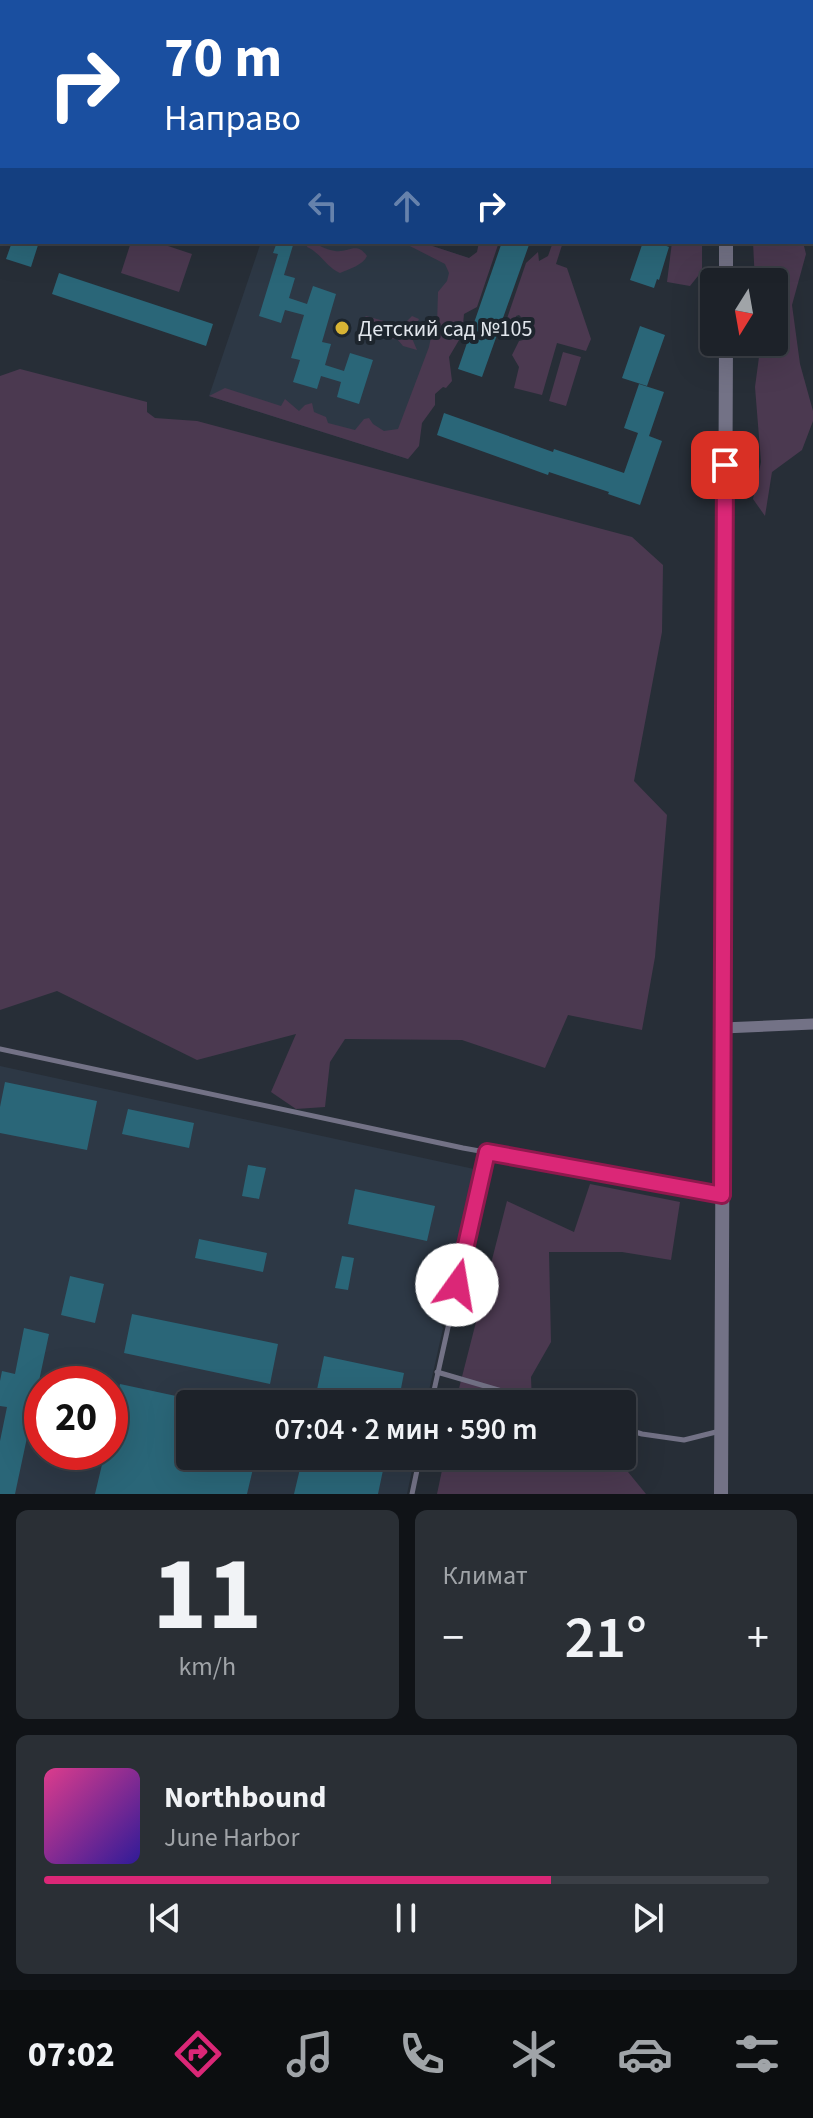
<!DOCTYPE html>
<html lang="ru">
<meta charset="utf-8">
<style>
body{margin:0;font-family:"Source Sans 3",sans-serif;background:#2a2f35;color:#f1f3f6;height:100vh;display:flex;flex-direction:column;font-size:30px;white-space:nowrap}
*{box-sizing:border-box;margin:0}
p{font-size:26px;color:#a0a4a8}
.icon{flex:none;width:44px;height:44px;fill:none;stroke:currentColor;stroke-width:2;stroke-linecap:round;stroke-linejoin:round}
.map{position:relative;height:1494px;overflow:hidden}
.side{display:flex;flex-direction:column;gap:16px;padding:16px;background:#101317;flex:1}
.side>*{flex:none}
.guide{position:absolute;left:0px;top:0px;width:814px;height:244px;box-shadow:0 8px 32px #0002,0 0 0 2px #3b3f46;background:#1a4fa0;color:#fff;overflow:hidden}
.needle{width:52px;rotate:191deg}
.buttons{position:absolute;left:700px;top:268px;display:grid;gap:16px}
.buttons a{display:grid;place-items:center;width:88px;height:88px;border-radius:8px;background:#1d2229;box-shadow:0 8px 32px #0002,0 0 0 2px #3b3f46;font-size:40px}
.speed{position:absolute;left:24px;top:1366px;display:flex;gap:16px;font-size:40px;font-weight:700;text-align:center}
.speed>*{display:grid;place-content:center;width:104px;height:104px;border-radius:50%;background:#1d2229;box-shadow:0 8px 32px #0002,0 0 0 2px #3b3f46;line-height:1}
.speed .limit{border:12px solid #d22;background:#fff;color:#111}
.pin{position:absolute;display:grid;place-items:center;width:68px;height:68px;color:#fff;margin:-34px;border-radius:16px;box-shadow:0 4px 12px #0006}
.me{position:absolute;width:88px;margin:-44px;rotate:13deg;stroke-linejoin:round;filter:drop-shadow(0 0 6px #0008)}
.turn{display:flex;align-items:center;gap:28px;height:168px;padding:0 32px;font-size:36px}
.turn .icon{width:104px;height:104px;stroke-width:2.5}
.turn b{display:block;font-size:56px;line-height:68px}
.lanes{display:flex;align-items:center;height:76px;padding:0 32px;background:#0003;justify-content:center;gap:40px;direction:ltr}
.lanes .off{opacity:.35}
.big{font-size:60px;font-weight:600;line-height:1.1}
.side .widget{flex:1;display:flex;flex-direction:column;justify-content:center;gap:12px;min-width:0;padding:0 28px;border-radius:12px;background:#2a2f35}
.side .dial{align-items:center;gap:0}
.dial b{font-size:104px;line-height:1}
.song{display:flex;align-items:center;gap:24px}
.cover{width:96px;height:96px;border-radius:12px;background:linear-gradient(135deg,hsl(330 70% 55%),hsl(250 70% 35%))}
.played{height:8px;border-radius:4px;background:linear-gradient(90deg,#db2777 70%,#3b3f46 70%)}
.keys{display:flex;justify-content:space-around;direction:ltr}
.heat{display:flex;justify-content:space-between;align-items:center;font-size:44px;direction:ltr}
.side .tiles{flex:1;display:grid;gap:16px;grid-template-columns:1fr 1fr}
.widget:last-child{grid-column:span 2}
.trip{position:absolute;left:176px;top:1390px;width:460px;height:80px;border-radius:8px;background:#1d2229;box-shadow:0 8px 32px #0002,0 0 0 2px #3b3f46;font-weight:600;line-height:80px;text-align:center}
.menu{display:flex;height:128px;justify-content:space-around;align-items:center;background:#0c0e10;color:#a0a4a8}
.menu .icon{width:56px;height:56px}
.menu .current{color:#db2777}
.menu b{font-size:36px;color:#f1f3f6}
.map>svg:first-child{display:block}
.built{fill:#2d3845;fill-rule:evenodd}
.green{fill:#4b3950}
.building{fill:#2a6678}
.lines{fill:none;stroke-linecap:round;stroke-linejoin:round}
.service{stroke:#737286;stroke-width:5}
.minor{stroke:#737286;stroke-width:11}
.tertiary{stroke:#737286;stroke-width:14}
.route-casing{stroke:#8e194d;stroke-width:20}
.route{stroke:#db2777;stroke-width:14}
.poi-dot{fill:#d8b434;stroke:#1d252d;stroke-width:3}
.labels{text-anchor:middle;stroke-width:8;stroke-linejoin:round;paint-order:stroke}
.poi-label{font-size:22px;fill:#e1e6ec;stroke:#1d252d;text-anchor:start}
</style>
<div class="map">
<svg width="813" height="1494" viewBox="0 0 813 1494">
<rect width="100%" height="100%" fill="#272e37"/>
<path class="built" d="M261,242H420L475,260L408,459L209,396Z
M0,1066L474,1169L446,1304L434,1313L443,1328L426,1404H190V1456H415L407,1494H0ZM42,1384H110V1452H42Z"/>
<path class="green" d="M131,242H156L192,254L179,292L121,273Z
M308,242C317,243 325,250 335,251C349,253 356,241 367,256C363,265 349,269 340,273C326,267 321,253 307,247Z
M376,242H420L469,258L477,252L479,242H499L477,307L464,314L462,335L449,357L452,381L446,388L443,387L435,394V405L422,423L419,446L408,459L209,396L225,388L281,406L285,399L299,411L305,405L312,403L314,412L326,417L328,423L355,430L364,419L369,418L373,424L384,431L398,429L429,347L432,332L437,325L438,292L447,281L449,273L445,264L402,242L378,245Z
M553,242H563L556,264L567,268L591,339L586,351L557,343L542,395L514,388L519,367L512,355L519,341L527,339L530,326H525L526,322L519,315L516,316L509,340L502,333L526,263L538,252L539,261L548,256Z
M672,242H702V271L690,286L667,282Z
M753,242H803L806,254L792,305L800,364L813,411V421L802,450L772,472L765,516L753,499L761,462L755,387L761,342H774V282H755Z
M366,316L402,326L412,316L419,319L411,336L417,350L403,346L397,339H388L377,328L362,326V320Z
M563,352L581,357L566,406L549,401Z
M20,369L147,402V412L155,418L197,421L632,537L663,565L662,632L634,781L667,815L655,957L642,1030L568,1015L545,1068L462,1040L345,1039L330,1062L325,1107L296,1109L271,1092L296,1034L197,1060L57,991L0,1010V376Z
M590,1184L680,1202L671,1260L622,1252H549L551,1342L531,1377L532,1404H455L507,1201L574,1232Z
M445,1456H615L646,1494H437Z"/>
<path class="building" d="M12,242H39L31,267L6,259Z
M277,242H294L284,275L295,278L289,298L307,304L313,286L336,294L322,342L331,344L325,365L344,371L350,353L373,360L359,404L337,397L341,382L321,376L317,389L293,382L300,360L291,358L304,315L285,310L281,323L259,316L278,254L273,253Z
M502,242H530L482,377L458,369Z
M643,242H656L669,247L659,280L657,279L654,288L630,280Z
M59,273L213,324L206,346L52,294Z
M640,326L665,335L647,386L622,378Z
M639,384L664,392L649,436L662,441L640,505L608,494L609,492L549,472L548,475L437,435L444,413L553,452L554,449L624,473L638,433L624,428Z
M5,1082L97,1101L87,1150L0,1133V1107Z
M128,1109L194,1123L189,1148L122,1134Z
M248,1165L266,1168L259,1199L242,1196Z
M355,1189L435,1206L427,1241L348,1224Z
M199,1239L267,1253L263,1272L195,1258Z
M342,1256L354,1258L348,1290L335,1288Z
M70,1276L104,1284L95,1323L61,1315Z
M132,1314L278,1344L270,1384L124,1353Z
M24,1328L49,1334L15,1494H0V1441L7,1407L0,1406V1381L2,1371L15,1374Z
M324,1356L404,1373L398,1404H314Z
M120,1384L190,1399V1456H256L247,1494H95L105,1452H110V1428Z
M303,1456H386L378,1494H294Z"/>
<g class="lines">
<path class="service" d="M468,2V0
M812,119L813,120
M0,1049L463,1148L721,1195
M437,1372L546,1404
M431,1404L487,1152
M622,1428L642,1434L684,1440L720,1431
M412,1494L420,1456"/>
<path class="minor" d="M812,61L813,62
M0,115H2
M723,1028L813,1024"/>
<path class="tertiary" d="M726,0V2
M726,282V242
M721,1494L726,342"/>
</g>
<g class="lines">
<defs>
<path id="route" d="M457,1285L487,1152L722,1195L725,465"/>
</defs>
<use href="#route" class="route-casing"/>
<use href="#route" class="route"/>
</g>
<circle class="poi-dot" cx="342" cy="328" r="8"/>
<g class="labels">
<g class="poi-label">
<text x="358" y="336">Детский сад №105</text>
</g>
</g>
</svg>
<div class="buttons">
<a><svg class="needle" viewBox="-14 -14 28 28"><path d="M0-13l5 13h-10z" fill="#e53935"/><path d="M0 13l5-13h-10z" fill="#a0a4a8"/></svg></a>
</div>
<div class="speed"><div class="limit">20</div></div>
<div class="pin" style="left:725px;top:465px;background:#d93025"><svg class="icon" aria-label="arrive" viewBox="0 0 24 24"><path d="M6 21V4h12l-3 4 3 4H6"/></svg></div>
<svg class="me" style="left:457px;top:1285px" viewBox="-20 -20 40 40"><circle r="19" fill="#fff"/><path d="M0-13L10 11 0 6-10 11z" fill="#db2777"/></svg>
<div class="trip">07:04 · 2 мин · 590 m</div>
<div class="guide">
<div class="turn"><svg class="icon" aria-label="right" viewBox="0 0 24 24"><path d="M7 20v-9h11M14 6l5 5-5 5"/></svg><div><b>70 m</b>Направо</div></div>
<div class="lanes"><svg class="icon off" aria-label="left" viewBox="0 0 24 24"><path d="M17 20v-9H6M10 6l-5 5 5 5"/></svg><svg class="icon off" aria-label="ahead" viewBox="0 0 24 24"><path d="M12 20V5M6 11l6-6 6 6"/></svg><svg class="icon" aria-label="right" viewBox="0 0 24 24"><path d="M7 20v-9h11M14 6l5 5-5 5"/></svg></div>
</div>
</div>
<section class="side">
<div class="tiles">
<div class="widget dial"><b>11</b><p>km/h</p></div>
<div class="widget"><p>Климат</p>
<div class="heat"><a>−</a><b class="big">21°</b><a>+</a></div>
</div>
<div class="widget">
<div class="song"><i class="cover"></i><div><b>Northbound</b><p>June Harbor</p></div></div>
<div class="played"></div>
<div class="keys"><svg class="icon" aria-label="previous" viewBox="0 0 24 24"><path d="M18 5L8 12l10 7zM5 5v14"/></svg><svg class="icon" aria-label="pause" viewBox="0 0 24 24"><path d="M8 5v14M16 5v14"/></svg><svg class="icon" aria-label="next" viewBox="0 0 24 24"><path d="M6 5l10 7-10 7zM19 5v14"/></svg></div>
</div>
</div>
</section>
<nav class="menu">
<b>07:02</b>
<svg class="icon current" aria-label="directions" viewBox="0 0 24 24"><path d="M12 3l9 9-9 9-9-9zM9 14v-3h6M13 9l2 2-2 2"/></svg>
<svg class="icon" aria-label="music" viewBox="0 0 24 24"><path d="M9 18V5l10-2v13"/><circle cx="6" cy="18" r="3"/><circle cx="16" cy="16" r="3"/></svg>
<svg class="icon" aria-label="phone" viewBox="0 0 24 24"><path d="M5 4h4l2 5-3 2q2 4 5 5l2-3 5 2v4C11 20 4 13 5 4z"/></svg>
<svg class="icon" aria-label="climate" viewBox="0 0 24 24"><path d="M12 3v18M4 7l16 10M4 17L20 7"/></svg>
<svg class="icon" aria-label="car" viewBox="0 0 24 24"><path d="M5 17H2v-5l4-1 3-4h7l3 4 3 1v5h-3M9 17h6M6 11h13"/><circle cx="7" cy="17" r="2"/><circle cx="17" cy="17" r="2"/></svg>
<svg class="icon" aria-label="filters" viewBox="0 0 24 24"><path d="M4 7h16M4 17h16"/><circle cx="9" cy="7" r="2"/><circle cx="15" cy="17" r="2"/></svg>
</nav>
